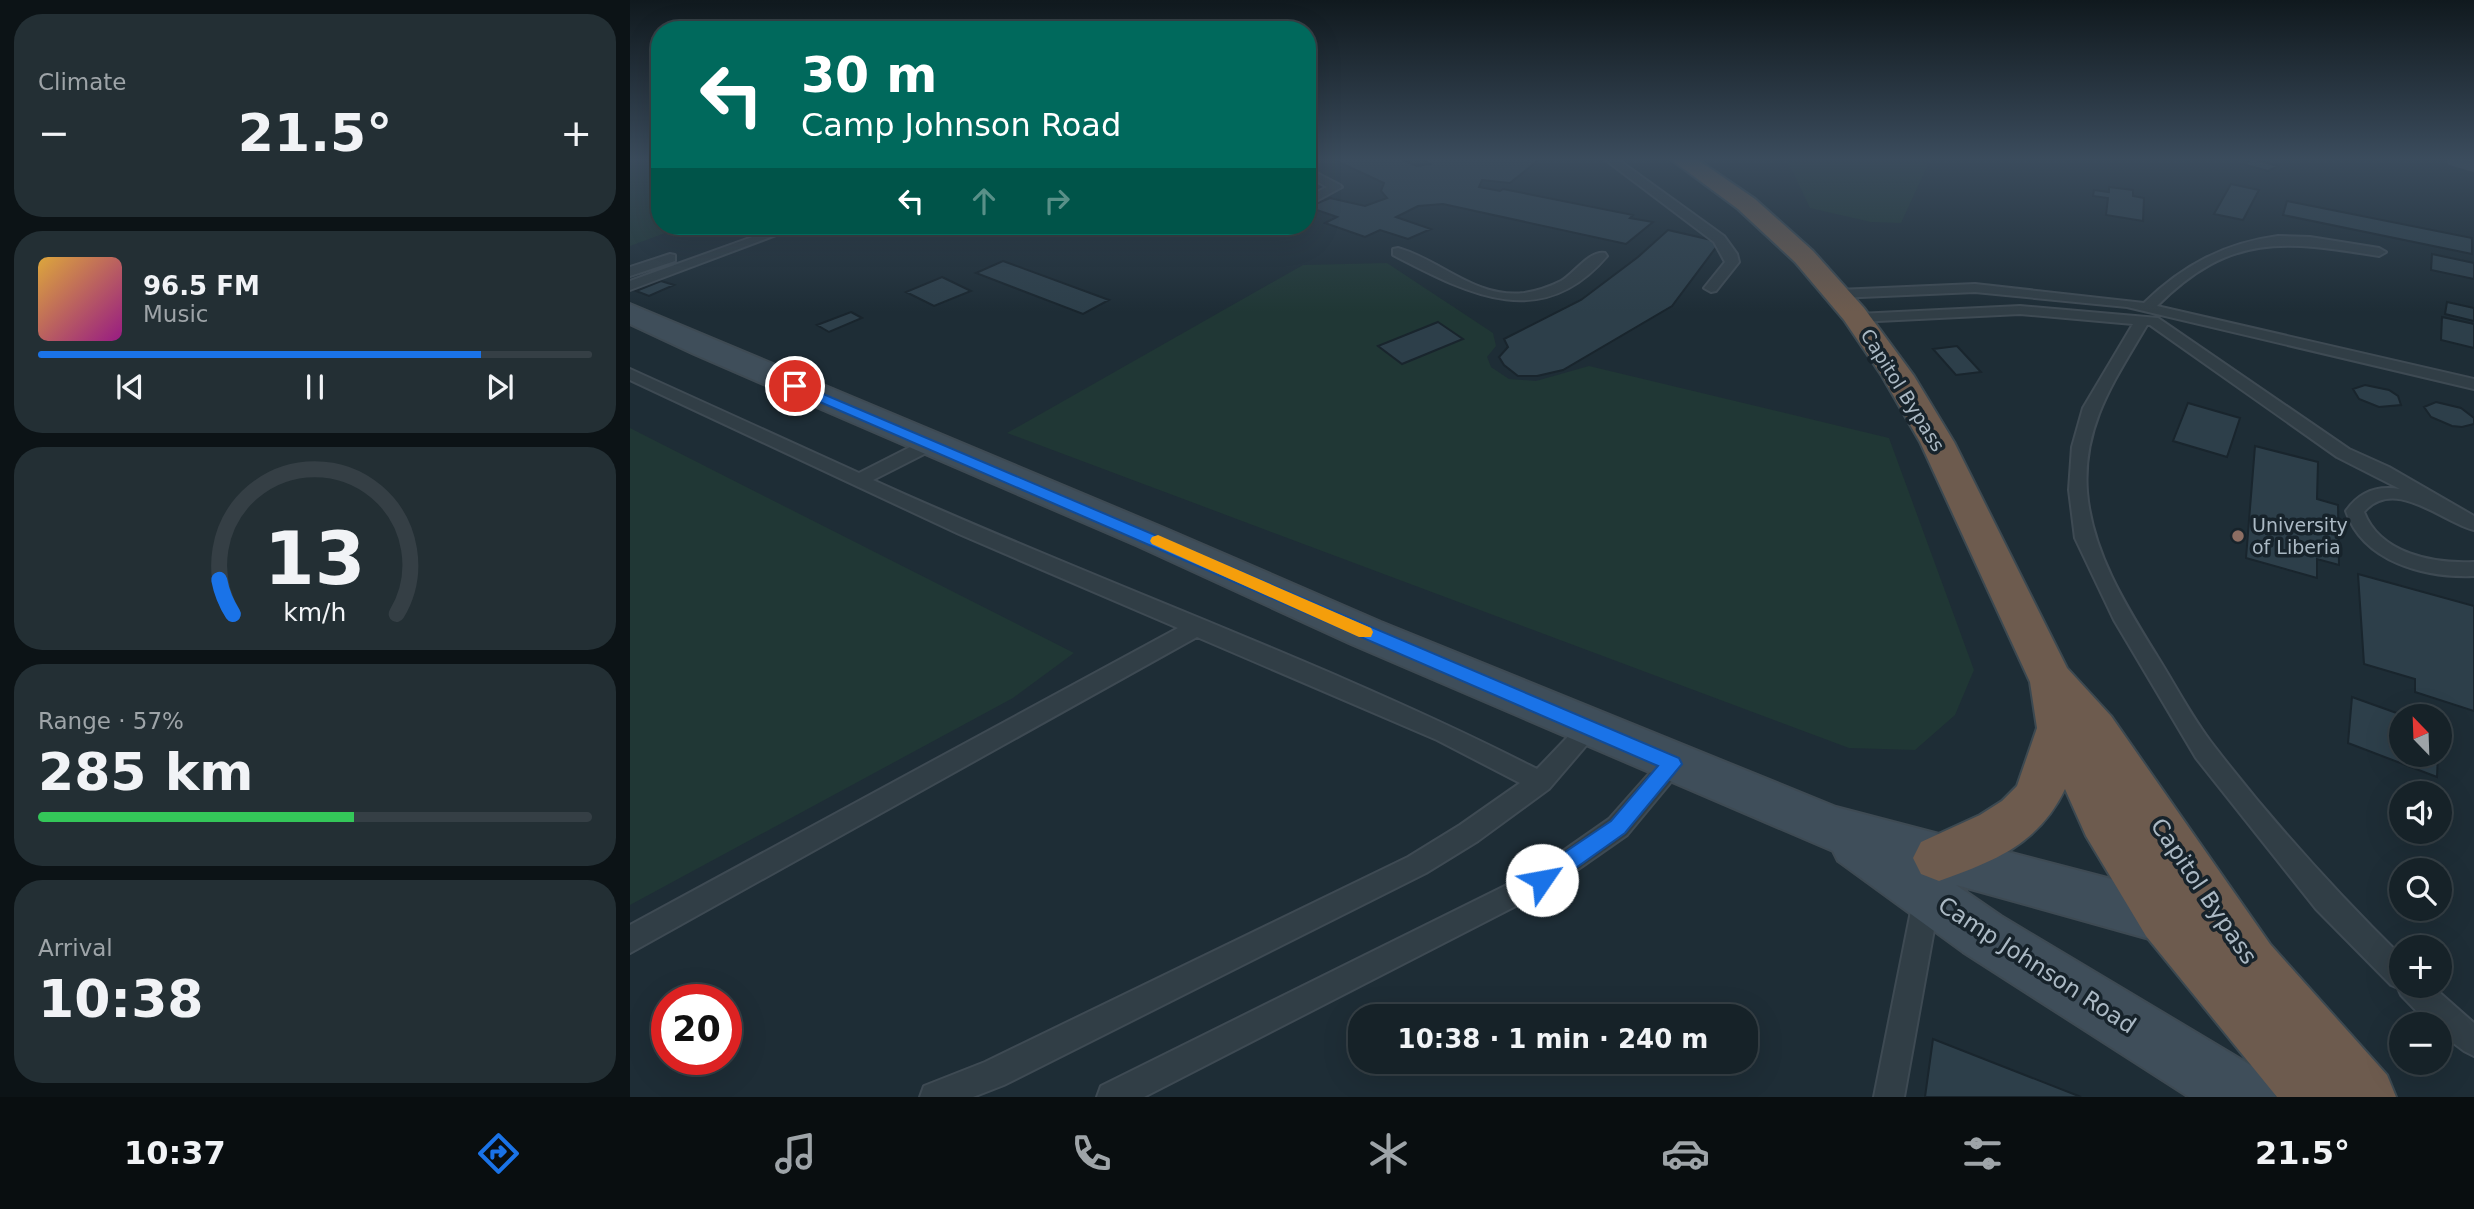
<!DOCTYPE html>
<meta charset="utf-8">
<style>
body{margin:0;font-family:"DejaVu Sans",sans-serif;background:#232f34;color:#f1f3f6;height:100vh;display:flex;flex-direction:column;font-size:26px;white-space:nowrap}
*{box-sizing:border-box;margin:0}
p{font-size:23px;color:#9ea4a8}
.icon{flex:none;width:38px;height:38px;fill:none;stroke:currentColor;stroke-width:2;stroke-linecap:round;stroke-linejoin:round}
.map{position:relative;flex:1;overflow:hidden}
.details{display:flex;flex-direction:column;gap:14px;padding:14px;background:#0c1316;width:630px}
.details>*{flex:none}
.banner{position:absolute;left:21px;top:21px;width:665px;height:214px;border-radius:28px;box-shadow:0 7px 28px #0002,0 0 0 2px #353f45;background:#00695c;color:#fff;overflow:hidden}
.needle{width:46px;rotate:337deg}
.fabs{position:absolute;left:1759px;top:704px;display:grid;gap:14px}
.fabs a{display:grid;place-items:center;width:63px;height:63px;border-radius:50%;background:#162228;box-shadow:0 7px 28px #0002,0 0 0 2px #353f45;font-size:35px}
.speed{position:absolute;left:21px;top:984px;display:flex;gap:14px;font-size:35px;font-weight:700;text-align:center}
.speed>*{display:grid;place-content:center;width:91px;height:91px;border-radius:50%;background:#162228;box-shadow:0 7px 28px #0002,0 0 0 2px #353f45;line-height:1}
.speed .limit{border:10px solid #d22;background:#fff;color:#111}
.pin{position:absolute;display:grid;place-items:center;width:60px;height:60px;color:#fff;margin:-30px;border:4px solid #fff;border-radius:50%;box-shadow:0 2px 7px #0007}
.me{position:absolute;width:77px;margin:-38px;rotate:57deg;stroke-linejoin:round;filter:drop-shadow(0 0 5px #0008)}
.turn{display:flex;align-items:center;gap:24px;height:147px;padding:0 35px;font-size:32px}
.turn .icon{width:91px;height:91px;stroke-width:2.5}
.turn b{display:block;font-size:49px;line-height:60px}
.lanes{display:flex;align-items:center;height:66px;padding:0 35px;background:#0003;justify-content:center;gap:35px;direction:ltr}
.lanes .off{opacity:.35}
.big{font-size:52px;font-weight:600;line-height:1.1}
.details .card{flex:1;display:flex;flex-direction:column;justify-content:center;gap:10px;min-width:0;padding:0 24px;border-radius:28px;background:#232f34}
.details .dial{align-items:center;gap:0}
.dial svg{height:182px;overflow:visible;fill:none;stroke:#353f45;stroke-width:7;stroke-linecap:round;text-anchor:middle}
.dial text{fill:#f1f3f6;stroke:none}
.song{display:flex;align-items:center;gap:21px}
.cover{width:84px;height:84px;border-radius:10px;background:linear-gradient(135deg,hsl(40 70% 55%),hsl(310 70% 35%))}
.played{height:7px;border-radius:4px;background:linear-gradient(90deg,#1a73e8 80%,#353f45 80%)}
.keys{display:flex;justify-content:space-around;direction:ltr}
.heat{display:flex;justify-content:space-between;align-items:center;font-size:38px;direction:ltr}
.charge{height:10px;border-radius:5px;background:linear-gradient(90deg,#34c759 57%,#353f45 0)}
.trip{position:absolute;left:718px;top:1004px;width:410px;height:70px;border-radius:28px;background:#162228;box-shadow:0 7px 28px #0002,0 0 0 2px #353f45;font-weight:600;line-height:70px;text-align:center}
.menu{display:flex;height:112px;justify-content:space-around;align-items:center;background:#090e10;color:#9ea4a8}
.menu .icon{width:49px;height:49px}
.menu .on{color:#1a73e8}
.menu b{font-size:32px;color:#f1f3f6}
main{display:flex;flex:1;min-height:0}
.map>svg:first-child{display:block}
.green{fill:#203735}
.building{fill:#2d3f4a;stroke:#19252d;stroke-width:2}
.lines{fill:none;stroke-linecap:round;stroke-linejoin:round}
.lane-casing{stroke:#3e4a53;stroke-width:4}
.secondary-casing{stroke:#3e4a53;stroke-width:4}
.highway-casing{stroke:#3c4951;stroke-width:4}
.lane{fill:#313e46;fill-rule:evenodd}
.secondary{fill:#3f4e5a;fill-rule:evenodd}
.highway{fill:#6d5b4e;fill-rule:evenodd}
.route{fill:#1a73e8;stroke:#114b97;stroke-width:2}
.slow{fill:#f59e0b}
.education-dot{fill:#8d6e63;stroke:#17232b;stroke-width:2.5}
.labels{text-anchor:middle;stroke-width:7;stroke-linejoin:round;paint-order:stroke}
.street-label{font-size:19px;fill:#abb9c4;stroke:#17232b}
.poi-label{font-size:19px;fill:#abb9c4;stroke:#17232b;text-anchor:start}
.near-street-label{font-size:23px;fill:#abb9c4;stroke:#17232b}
</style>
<main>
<section class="details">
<div class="card"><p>Climate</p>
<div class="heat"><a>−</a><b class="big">21.5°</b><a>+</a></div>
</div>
<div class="card">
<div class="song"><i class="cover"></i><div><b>96.5 FM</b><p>Music</p></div></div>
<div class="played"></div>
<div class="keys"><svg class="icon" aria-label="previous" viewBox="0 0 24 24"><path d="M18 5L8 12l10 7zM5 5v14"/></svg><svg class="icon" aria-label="pause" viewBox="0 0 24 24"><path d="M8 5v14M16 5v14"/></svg><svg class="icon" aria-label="next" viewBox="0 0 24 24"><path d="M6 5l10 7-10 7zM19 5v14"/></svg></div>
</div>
<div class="card dial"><svg viewBox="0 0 100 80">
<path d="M14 69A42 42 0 1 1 86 69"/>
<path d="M14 69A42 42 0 0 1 8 54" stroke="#1a73e8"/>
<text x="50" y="56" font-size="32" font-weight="700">13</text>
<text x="50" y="72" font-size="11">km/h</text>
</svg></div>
<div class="card"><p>Range · 57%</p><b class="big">285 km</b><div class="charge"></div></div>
<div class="card"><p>Arrival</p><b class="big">10:38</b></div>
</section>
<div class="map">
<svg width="1844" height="1097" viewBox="0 0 1844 1097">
<rect width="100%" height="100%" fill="#1e2d36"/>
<path class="green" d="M0,158H30V226H54L0,246Z
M1164,158H1301L1271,223L1241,222L1180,208L1159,164Z
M757,263L863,333L866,346L857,357L861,367L879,379L906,381L959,366L1259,438L1344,670L1325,715L1285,750L1219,748L377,433L673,265Z
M0,428L444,653L383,698L0,905Z"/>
<path class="building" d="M700,158H776L773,160L787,166L800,164L790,158H911L880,183L852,180L849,187L870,191L873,189L1003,215L1000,218L1023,222L996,244L813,204L788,206L766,217L801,229L778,239L750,230L735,237L695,223L707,217L678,207L700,198L735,206L757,198L751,191L754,183Z
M1623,159L1648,166L1638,171L1613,164Z
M1601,184L1629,190L1613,220L1584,214Z
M1479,187L1503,190V196L1514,198L1513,221L1476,215L1478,198L1463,196L1464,190L1479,192Z
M1657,201L1842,238V254L1653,215Z
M1038,230L1090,242L1042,306L933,370L907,376H888L874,365L869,357L878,347L874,339L951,300L1008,257Z
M1802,254L1844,263V279L1801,270Z
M373,261L479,300L453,314L346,273Z
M312,277L341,291L304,306L276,292Z
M31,281L44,285L19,296L6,291Z
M1817,302L1844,308V321L1815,314Z
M221,312L232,318L199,332L187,325Z
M1812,317L1844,324V348L1811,340Z
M808,322L833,339L772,364L748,346Z
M1327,346L1351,372L1326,375L1303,349Z
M1735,385L1759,390L1768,396L1771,405L1749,407L1729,399L1723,389Z
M1806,402L1831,408L1844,418V424L1832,427L1822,426L1801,417L1794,407Z
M1558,403L1610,418L1597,457L1543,441Z
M1625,446L1688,462L1687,499L1708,505L1709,565L1687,559V578L1616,558Z
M1728,574L1844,606V711L1785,692V679L1734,664Z
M1722,697L1775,716H1771V754H1808L1807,777L1718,743Z
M1303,1039L1451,1097H1295Z"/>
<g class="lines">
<defs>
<path id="lane" d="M973,158H986L1094,236L1107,254L1109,262L1086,291L1081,292L1074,288L1095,262L1084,242Z
M677,168L710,185L712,187L677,206V197L697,187L677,176Z
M153,226H170L0,290V281Z
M1648,236L1680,237L1749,248L1756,252L1749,256C1655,241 1601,232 1527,306L1844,379V389L1497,307L1345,292L1208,298L1201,294L1208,290L1345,284L1514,303C1553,265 1595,243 1648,236Z
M768,248C811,260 846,299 894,293C907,291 919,287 931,281C944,274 959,250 975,253L977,256C911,334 837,293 763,255V249Z
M40,254L45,255V261L0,276V267Z
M1390,306L1528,318L1719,449L1759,467L1844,516V530C1812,522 1764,476 1734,512C1750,554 1804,564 1844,562V576C1795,578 1733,562 1716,511C1729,492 1747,485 1770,489L1707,457L1520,325H1517C1485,380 1452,425 1457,492C1462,552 1496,606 1527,656C1546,686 1562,718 1584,746C1641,820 1704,890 1771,956V985H1801L1844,1023V1056L1834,1051L1810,1033V1024H1799L1771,995L1768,988L1761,985L1686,909L1566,758L1484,620L1445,538L1439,490L1442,447L1453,408L1503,324L1390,314L1228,322L1221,318L1228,314Z
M0,369L229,473L294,440H306L309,444L306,448L243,480C462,580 693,660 907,769L953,721L961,718L969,721L972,727L919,789L848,841L796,873L374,1085L343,1097H290L294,1086L355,1062L778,857L830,825L890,783L807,740L567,637L0,953V925L548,628L329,534L0,380Z
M1042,754L1050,757L1054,764L1050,771L997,835L921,888L514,1097H467L471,1086L903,872L979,819L1034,757Z
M1297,884L1306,887L1310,896L1274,1097H1244L1284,896L1288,887Z"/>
<path id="secondary" d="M1817,158H1844V170L1820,163Z
M0,304L534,528L751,622L1206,807L1535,893C1558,901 1565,902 1575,925L1567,943L1548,951L1523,940L1326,885L1371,916L1637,1075L1646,1097H1559L1333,952L1208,861L1203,851L721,644L508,546L64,354L0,324Z"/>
<path id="highway" d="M1039,158H1065L1125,199L1183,251L1234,308L1284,376L1324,442L1437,668L1481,716L1640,944L1757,1075L1766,1097H1647L1516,936L1456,836L1435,789C1408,845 1364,861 1309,881L1291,874L1283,858L1291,842L1350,815L1372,801L1387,786L1407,728L1400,682L1290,442L1252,376L1214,320L1165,262L1108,209Z"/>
</defs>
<use href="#lane" class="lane-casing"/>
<use href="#secondary" class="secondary-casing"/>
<use href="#highway" class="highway-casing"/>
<use href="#lane" class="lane"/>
<use href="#secondary" class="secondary"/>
<use href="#highway" class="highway"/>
</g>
<linearGradient id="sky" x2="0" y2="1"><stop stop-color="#10191e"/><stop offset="0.51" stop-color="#3b4c5d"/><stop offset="1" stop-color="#3b4c5d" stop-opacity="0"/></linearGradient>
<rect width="1844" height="312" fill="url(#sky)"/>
<path class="route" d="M165,382L1049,758L1052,764L995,833L919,887L912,890L904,887L901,880L904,873L981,821L1028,766L160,389V383Z"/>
<path class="slow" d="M528,535L741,628L743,632L741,637H729L522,544L520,541L522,537Z"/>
<circle class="education-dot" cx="1608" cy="536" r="7"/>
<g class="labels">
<g class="street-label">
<text transform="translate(1273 390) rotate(58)" y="7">Capitol Bypass</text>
</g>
<g class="poi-label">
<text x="1622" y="532">University<tspan x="1622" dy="22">of Liberia</tspan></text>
</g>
<g class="near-street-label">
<text transform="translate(1574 891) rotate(56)" y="8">Capitol Bypass</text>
<text transform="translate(1407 965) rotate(33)" y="8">Camp Johnson Road</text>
</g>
</g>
</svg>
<div class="fabs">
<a><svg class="needle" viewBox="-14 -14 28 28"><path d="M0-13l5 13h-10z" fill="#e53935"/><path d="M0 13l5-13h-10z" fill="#9ea4a8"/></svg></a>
<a><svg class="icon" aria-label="sound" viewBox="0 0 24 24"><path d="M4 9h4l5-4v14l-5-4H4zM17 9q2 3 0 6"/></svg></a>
<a><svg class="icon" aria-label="search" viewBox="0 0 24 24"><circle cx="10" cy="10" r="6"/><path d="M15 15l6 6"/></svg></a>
<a>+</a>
<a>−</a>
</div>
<div class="speed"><div class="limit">20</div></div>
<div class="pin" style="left:165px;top:386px;background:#d93025"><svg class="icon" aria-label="arrive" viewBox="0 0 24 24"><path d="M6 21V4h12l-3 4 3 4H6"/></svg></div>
<svg class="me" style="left:912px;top:880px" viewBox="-20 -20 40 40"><circle r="19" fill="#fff"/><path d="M0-13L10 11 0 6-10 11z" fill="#1a73e8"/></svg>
<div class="trip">10:38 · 1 min · 240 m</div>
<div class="banner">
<div class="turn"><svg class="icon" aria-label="left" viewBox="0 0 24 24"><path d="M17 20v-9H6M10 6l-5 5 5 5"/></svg><div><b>30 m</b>Camp Johnson Road</div></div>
<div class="lanes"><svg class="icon" aria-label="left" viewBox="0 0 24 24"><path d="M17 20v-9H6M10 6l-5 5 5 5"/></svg><svg class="icon off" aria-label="ahead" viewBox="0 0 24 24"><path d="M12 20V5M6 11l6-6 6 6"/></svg><svg class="icon off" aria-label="right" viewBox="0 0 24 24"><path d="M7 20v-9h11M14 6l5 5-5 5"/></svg></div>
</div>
</div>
</main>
<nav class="menu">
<b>10:37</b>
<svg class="icon on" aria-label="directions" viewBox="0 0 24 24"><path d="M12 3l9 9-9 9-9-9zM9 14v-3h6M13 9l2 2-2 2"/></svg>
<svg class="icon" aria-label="music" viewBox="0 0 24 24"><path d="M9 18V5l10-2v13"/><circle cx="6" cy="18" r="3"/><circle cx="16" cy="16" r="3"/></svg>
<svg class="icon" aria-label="phone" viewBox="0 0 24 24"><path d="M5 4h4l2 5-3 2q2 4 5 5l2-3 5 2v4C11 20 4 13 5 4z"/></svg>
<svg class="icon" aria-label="climate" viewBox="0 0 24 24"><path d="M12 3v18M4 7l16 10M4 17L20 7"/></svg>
<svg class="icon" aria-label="car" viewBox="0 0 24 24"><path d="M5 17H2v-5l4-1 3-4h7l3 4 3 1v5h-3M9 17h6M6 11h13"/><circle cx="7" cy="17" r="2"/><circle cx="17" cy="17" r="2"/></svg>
<svg class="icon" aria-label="filters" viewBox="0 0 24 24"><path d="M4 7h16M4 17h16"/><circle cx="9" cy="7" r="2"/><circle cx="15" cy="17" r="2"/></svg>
<b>21.5°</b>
</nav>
